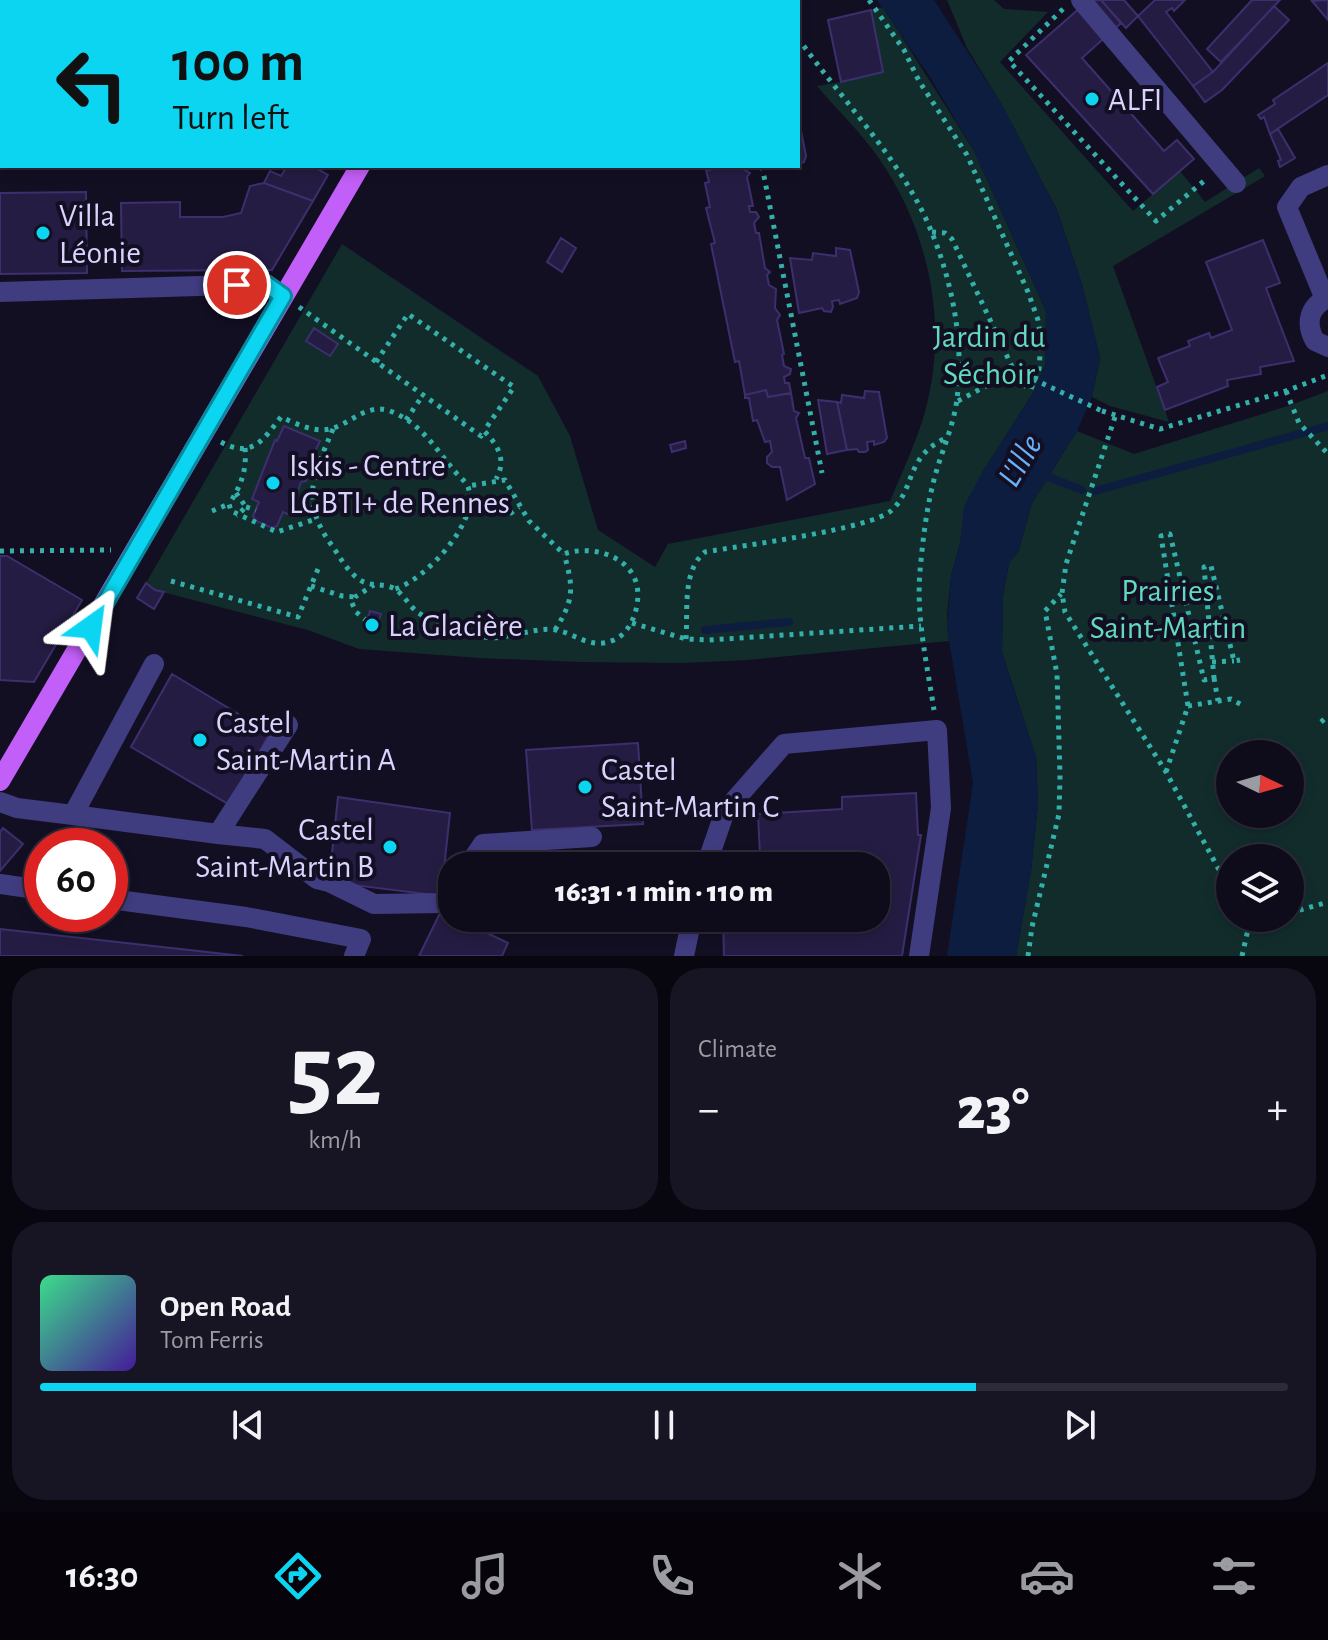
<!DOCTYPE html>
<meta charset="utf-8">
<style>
body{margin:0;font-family:"Alegreya Sans",sans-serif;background:#171423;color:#f1f3f6;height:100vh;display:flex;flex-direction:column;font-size:30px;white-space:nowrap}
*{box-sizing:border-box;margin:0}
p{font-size:26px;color:#9b9ba2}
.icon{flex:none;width:44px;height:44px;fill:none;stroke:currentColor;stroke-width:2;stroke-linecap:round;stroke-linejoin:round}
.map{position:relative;height:956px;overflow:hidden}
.panel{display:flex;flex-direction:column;gap:12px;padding:12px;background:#08060e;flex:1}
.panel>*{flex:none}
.guide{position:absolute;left:0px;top:0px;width:800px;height:168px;box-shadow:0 4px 12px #0003,0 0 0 2px #2e2b39;background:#0bd5f1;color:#111;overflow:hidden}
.needle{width:52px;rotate:95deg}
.controls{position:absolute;left:1216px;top:740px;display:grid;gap:16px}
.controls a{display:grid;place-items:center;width:88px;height:88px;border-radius:50%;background:#0e0b1a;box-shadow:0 4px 12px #0003,0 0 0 2px #2e2b39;font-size:40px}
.speed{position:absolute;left:24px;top:828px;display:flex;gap:16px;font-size:40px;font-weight:700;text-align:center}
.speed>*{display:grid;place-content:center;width:104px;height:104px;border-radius:50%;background:#0e0b1a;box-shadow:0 4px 12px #0003,0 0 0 2px #2e2b39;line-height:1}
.speed .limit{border:12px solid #d22;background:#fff;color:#111}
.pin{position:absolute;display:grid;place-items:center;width:68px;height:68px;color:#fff;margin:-34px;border:4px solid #fff;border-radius:50%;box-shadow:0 2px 8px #0007}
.me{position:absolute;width:88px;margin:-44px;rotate:31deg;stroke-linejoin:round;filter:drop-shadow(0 0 6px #0008)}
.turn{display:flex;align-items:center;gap:28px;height:168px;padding:0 40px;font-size:36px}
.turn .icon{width:104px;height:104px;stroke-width:2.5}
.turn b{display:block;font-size:56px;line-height:68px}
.big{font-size:60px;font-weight:800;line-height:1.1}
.panel .card{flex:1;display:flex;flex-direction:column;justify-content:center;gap:12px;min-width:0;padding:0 28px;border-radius:32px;background:#171423}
.panel .dial{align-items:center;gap:0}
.dial b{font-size:104px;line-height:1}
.song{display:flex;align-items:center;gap:24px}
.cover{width:96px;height:96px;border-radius:12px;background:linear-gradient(135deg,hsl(150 70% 55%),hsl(260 70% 35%))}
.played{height:8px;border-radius:4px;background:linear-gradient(90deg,#0bd5f1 75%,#2e2b39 75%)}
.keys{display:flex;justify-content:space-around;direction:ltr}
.heat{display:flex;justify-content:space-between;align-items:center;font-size:44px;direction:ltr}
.panel .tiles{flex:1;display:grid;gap:12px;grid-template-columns:1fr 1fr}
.card:last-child{grid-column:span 2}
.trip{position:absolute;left:438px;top:852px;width:452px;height:80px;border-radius:32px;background:#0e0b1a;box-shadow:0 4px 12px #0003,0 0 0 2px #2e2b39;font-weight:800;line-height:80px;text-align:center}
.dock{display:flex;height:128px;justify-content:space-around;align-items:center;background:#06040a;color:#9b9ba2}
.dock .icon{width:56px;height:56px}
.dock .current{color:#0bd5f1}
.dock b{font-size:36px;color:#f1f3f6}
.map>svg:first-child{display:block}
.green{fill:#122c2c;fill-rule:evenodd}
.water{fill:#0c1d3f}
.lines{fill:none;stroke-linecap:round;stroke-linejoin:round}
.stream{stroke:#0c1d3f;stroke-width:8}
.building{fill:#251c43;stroke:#3d2f6e;stroke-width:2}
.path{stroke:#34b0ab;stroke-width:5;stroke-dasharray:4 6;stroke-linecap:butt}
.minor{stroke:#403c80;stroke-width:20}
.major{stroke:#c25ff8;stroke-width:20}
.path-bridge{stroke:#34b0ab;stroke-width:5;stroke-dasharray:4 6;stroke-linecap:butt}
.route-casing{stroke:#078a9d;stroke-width:20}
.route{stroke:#0bd5f1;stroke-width:14}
.poi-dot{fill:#0bd5f1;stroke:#130f23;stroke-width:3}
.labels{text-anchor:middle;stroke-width:8;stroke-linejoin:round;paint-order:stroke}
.poi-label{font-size:32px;fill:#d9d3fd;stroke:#130f23;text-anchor:start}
.park-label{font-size:32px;fill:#62dabf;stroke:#130f23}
.water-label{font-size:34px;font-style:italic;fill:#66b1f8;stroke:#130f23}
</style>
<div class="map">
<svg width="1328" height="956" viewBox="0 0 1328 956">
<rect width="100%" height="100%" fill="#130f23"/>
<path class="green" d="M947,0H994L1004,9L1048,12L1000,62L1133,211L1180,171L1205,202L1259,168L1265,176L1113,266L1169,422L1110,406L1092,397L1100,358L1082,284L1057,210L1002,105L967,48Z
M883,7L974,151L1046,311L1045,365L1033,393L983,471L960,543L951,576L947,615L949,641L747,660L684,663L580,662L480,658L359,649L308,630L155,590L146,583L342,244L538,376L570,436L598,530L655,567L668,544L890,501C901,475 913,449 922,422C950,333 932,236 880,160C862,133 837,110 817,86L841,82L828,20Z
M1328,391V956H1016L1031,871L1038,804L1036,757L1002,652L1003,596L1009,563L1019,550L1032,503L1077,431L1134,454L1291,405ZM1230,754H1290V814H1230ZM1230,858H1290V918H1230Z"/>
<path class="water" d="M877,0H934L1002,105L1057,210L1082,284L1100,358L1092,397L1077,431L1032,503L1019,550L1009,563L1003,596L1002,652L1036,757L1038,804L1031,871L1016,956H947L973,783L947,629L951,576L960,543L964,506L983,471L1033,393L1045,365L1046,311L974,151L928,74Z"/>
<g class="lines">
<path class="stream" d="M1038,473L1082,490
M1095,491L1328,426
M705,630L789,622"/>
</g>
<path class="building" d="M0,0H92L2,2L0,118Z
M506,0H561L505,2Z
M1089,0H1101L1121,23L1082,58L1164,151L1177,140L1194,159L1153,194L1026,55Z
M1101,0H1124L1138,16L1126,28Z
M1155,0H1185L1174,11L1172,8L1166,12L1213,72L1193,86L1138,16Z
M1252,0H1280L1221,62L1207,49Z
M1328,0V20L1312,1Z
M1274,6L1289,20L1222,90L1205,102L1193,86L1213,72Z
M871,10L883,72L841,82L828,20Z
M1328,63V95L1270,134L1264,117L1261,119L1258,115L1275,104L1273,100Z
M798,116L806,156L804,162L798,165Z
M1278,129L1295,158L1280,167L1278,161L1281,160L1270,134Z
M287,166H312L328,175L313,201L264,183L270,171L281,176Z
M709,166H744L745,170L750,173L747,177L753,206H749L750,212H756L759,217L754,223L756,233H759L765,268L770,272L767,275L769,285L776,289L775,308L780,315L777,320L784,354L782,355L784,366L791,369L790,374L784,377L785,383H789L791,393L768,397L766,390L745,395L739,361L735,362L711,244L715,243L706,208L710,207L705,183L709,182L706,170H710Z
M264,183L313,201L272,270L122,271L121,203L180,202V217H223L241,213L250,186Z
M86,192L87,273L0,274V193Z
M561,238L576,248L562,272L547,262Z
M1263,240L1280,283L1266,288L1294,361L1260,367L1261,374L1227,380L1228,386L1165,410L1157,387L1168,382L1158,358L1190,346L1188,341L1209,333L1211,338L1232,330L1206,262Z
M836,248L850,250L859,292L857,298L840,304L839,300L832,301L833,307L831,312L824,311L822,308L799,313L790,258L812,260L813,253L836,256Z
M314,328L338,344L330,356L306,341Z
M766,390L768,397L791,393L794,411L799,413L796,418L805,458H809L815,484L787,500L780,467H772L767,463V457L772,452L770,441L765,442L757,420L753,421L749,398H745V395Z
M865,391L879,392L887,438L884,442L874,445V441L867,442L868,450L865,452H859L857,449L847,450L837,402L841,403L842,395L864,398Z
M818,400L837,402L847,450L827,454Z
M284,426L320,441L306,470L310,473L306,481L301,482L290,515L283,512L277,526L272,528L256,521L253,516L259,502L252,499L275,440L277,441Z
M685,441L686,448L672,452L670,445Z
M0,556H7L82,600L34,682L0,680Z
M146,583L155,590L164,592L154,609L137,598Z
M370,611L381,614L375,632L364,629Z
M172,674L270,733L230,805L131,747Z
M638,743L643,824L532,830L526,750Z
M916,793L918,835H921L902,956H724L723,918H876V866H724L726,857L760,856L758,814L842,809V797Z
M338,797L450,813L441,896L329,882Z
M3,828L23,844L0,871V832Z
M441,911L508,943L502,956H419Z
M0,929L243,956H0Z"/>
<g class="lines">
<path class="path" d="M769,0L771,2
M869,0L904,50L919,81L967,155L1028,292L1038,320L1041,340L1039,369L1031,389L1015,381L1019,373
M1063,9L1009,61L1156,221L1204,181
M798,38C841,99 905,164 932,233C953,285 964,343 957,399C954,423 944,446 937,469C927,502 923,538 920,571C916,617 927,664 934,710
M762,166L822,473
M932,232L945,233L952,239L1014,371L1024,375
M299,307L481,436L484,431C498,445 507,460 496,479
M376,362L408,314L514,387L484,431
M1019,373L1022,366L1038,373
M1286,391L1299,423L1328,454
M958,401L1014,371
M1102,411L1160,429L1286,391L1328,375
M1115,417L1066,564L1062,593L1065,612L1166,772L1230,890
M406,420L423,395
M333,429C313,477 299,501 333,547C341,559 348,572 360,580C370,587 385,583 395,589C403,594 409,605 416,611C435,625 460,634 484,637C507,641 535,626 556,630C577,634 590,650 614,640C633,632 642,601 636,582C627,554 589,545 564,554L529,521L505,480L468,486
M221,442C252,459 263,440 281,417C297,424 316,434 333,428C353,422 367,403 390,411C419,422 434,446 452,468C456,474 465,480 468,487C481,521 425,580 395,589
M245,448C247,470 241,486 229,504L231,511L277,532L316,519
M236,493L246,507L236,516
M246,507L256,510
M212,511L229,504
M500,514L511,513L519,507
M0,551L111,550
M171,581L298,617L318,569
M311,586L342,596L355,597
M367,621L356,612L352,603L355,597L374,585
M632,623L686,639L709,640L921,626
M555,630C574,600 574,588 564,554
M686,639C688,611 682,570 705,552C739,546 873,529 892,510C916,487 905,457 946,438
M1212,662L1234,661
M1214,678L1218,701
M1188,706L1231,699L1242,705
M1321,722L1328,716
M1166,772L1188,706L1161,536L1170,534L1204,680L1214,678L1204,567L1211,566L1234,661L1240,660
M1290,913L1328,902
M1249,925L1273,918
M1028,956L1032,927L1059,814L1060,776L1057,674L1045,611L1061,594
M1242,956L1249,925L1245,918"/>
<path class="minor" d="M458,0V2
M736,0L738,2
M1081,0L1236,183
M0,292L266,284L283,296
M1328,298C1309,306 1305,323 1315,341L1328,347
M1325,299L1287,207L1301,187L1328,175
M154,664L73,815L218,834
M288,725L218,834L265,839L317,879L329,882L374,904L443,903L452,890
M0,802L17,808L73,815
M468,866L483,844L592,837
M706,866L725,811L784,744L937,730L941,808L919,956
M0,884L42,890
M110,899L246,917L361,939L354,956
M684,956L692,918"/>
<path class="major" d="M471,2L472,0
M0,781L360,166"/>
<path class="path-bridge" d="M1024,375L1102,411"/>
</g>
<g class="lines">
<defs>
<path id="route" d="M91,627L283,296L266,284L237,285"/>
</defs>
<use href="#route" class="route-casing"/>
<use href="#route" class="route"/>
</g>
<g class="poi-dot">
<circle cx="1092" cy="99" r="8"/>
<circle cx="43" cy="233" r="8"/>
<circle cx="273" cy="483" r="8"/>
<circle cx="372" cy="625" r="8"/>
<circle cx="200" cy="740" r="8"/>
<circle cx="585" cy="787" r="8"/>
<circle cx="390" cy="847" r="8"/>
</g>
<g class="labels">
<g class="poi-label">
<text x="1108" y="110">ALFI</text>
<text x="59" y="226">Villa<tspan x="59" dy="37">Léonie</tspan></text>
<text x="289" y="476">Iskis - Centre<tspan x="289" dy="37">LGBTI+ de Rennes</tspan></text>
<text x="388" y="636">La Glacière</text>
<text x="216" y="733">Castel<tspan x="216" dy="37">Saint-Martin A</tspan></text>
<text x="601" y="780">Castel<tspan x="601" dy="37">Saint-Martin C</tspan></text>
<text x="374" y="840" text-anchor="end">Castel<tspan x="374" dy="37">Saint-Martin B</tspan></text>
</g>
<g class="park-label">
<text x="989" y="347">Jardin du<tspan x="989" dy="37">Séchoir</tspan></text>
<text x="1168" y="601">Prairies<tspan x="1168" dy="37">Saint-Martin</tspan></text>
</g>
<g class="water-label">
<text transform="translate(1019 460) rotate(-59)" y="12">L'Ille</text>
</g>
</g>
</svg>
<div class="controls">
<a><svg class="needle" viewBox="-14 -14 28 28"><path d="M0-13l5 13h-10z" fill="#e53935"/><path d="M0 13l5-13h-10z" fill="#9b9ba2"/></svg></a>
<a><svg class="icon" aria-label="layers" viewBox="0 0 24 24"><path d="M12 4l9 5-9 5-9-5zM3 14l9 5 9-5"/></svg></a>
</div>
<div class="speed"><div class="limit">60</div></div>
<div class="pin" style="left:237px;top:285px;background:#d93025"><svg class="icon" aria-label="arrive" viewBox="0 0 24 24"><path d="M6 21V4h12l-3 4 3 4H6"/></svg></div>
<svg class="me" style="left:91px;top:627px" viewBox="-20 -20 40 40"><path d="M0-17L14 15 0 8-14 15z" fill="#0bd5f1" stroke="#fff" stroke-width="4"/></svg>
<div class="trip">16:31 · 1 min · 110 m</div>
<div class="guide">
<div class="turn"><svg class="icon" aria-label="left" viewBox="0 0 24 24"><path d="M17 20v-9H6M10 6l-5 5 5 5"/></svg><div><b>100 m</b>Turn left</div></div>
</div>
</div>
<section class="panel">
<div class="tiles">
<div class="card dial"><b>52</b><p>km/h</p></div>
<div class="card"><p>Climate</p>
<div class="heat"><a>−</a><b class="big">23°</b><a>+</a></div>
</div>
<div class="card">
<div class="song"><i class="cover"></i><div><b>Open Road</b><p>Tom Ferris</p></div></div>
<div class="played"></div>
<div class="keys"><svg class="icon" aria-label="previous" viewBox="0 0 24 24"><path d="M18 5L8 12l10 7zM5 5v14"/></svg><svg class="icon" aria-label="pause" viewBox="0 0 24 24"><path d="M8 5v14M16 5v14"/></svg><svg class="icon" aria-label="next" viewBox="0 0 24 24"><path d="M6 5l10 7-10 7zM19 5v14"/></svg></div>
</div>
</div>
</section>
<nav class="dock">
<b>16:30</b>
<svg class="icon current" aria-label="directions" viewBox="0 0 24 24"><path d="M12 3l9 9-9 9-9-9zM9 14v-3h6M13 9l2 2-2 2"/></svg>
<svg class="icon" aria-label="music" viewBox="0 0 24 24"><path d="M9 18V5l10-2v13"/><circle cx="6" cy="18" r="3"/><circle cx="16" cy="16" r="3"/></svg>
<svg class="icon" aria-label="phone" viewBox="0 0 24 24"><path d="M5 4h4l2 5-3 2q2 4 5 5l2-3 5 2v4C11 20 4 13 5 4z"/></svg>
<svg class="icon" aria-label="climate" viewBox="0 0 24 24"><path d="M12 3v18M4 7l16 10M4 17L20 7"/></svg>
<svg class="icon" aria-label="car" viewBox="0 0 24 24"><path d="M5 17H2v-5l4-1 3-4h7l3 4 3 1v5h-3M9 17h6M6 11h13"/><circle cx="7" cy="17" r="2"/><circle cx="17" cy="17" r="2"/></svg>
<svg class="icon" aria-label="filters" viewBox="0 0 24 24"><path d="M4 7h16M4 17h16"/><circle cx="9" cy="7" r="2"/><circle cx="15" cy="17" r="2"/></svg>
</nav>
